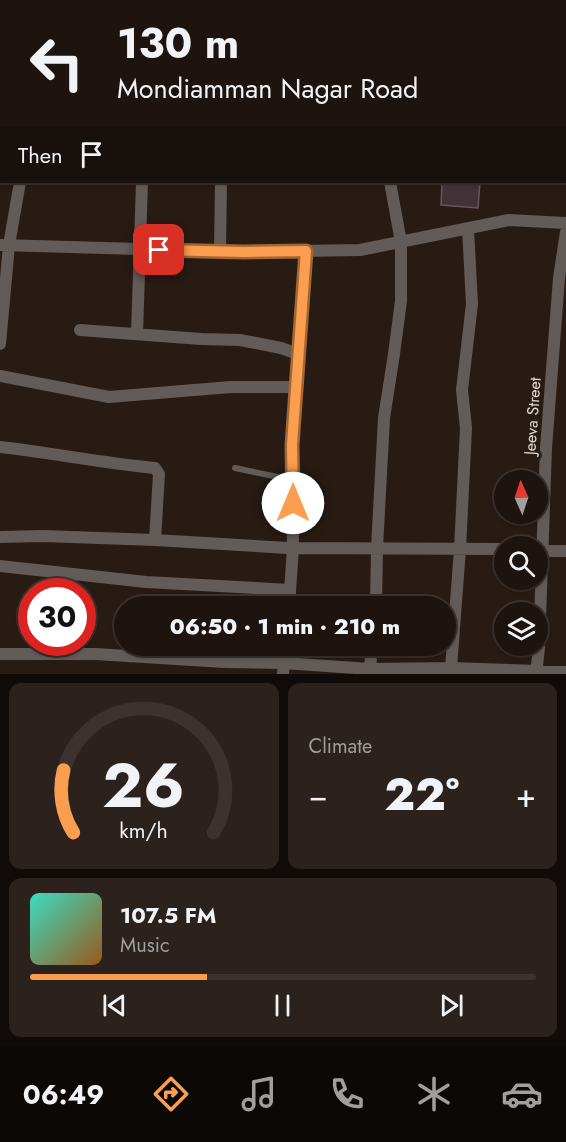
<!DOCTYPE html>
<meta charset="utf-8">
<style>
body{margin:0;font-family:Jost,sans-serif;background:#2b211d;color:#f1f3f6;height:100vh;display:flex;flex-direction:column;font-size:22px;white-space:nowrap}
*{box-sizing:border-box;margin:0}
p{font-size:20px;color:#a19e9e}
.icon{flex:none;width:33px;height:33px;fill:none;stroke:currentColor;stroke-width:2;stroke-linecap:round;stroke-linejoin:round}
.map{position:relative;height:674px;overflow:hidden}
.sheet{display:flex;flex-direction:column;gap:9px;padding:9px;background:#100b08;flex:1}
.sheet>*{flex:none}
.guide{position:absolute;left:0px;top:0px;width:567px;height:183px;box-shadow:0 2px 4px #0004,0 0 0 2px #3c332f;background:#1e140f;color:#f1f3f6;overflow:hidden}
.needle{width:39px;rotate:357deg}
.buttons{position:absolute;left:494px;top:470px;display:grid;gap:12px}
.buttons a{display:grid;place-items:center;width:54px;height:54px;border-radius:50%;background:#1e140f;box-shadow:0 2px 4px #0004,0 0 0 2px #3c332f;font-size:30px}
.speed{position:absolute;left:18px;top:578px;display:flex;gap:12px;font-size:30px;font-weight:700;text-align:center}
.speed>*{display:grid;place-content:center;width:78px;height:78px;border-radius:50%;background:#1e140f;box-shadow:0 2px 4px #0004,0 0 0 2px #3c332f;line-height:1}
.speed .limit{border:9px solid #d22;background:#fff;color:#111}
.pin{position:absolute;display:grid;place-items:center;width:51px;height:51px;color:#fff;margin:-26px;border-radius:12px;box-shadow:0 3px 9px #0006}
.me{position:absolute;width:66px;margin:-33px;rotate:0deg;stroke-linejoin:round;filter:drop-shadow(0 0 4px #0008)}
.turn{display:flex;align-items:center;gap:21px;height:126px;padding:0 18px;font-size:27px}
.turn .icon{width:78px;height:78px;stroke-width:2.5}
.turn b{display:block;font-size:42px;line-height:51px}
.then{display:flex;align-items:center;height:57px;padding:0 18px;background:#0003;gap:12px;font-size:22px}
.big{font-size:45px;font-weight:800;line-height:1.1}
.sheet .tile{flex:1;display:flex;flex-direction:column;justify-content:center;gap:9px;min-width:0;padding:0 21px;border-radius:12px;background:#2b211d}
.sheet .dial{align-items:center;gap:0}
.dial svg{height:156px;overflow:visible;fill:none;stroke:#3c332f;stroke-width:7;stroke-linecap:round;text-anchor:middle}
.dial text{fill:#f1f3f6;stroke:none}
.song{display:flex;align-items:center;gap:18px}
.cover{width:72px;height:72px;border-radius:9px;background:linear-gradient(135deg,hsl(170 70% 55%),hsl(30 70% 35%))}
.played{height:6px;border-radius:3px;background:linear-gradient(90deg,#fb9e50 35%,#3c332f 35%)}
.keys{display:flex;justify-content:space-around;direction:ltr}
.heat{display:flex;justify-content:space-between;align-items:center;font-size:33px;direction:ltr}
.sheet .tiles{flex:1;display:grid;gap:9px;grid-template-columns:1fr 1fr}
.tile:last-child{grid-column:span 2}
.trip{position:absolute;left:114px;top:596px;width:342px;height:60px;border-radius:30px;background:#1e140f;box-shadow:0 2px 4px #0004,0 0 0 2px #3c332f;font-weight:800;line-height:60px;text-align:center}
.tab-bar{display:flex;height:96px;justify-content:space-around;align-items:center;background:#0c0806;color:#a19e9e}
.tab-bar .icon{width:42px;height:42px}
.tab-bar .selected{color:#fb9e50}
.tab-bar b{font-size:27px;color:#f1f3f6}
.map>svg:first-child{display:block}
.building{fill:#42333a;stroke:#66555d;stroke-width:1.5}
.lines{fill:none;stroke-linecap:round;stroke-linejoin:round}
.lane{stroke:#625b58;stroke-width:6}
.street{stroke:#625b58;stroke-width:12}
.route-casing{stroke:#a36734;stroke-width:15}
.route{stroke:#fb9e50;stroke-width:10}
.labels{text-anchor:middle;stroke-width:6;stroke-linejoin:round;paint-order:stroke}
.street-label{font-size:16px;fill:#e1d8d3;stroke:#281b14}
</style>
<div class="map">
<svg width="566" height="674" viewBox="0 0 566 674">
<rect width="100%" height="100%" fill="#281b14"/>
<path class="building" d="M442,182H480L478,208L441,205Z"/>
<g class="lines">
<path class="lane" d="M235,468L292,480"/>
<path class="street" d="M49,2V0
M94,2L95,0
M184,2V0
M223,2V0
M322,2V0
M427,2L428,0
M514,2V0
M0,245L244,252L360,250L509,220L566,223
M220,252L221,182
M80,330L201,339L240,340L281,348L298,354
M137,334L142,182
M0,344L9,245L20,182
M0,376L109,397L231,387H296
M0,447C52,453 103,463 155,468L159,474L155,540
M0,537L43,536L155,540L288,548L504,549
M537,551H566
M0,566L146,582L290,590
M289,606L293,548L292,445L306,251
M376,606L377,548L384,418L394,354L401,301V242L390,182
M0,654H95L225,662L284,663L370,669L451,668L566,672
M451,668L460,549L466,428L462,390L472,304L468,229
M370,669L372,645
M283,674L285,645
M536,674L539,648L546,448L559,278L566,232"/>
</g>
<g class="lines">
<defs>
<path id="route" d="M159,250L244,252L306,251L292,445L293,503"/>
</defs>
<use href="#route" class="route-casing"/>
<use href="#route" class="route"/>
</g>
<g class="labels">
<g class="street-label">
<text transform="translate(532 416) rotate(-86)" y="6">Jeeva Street</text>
</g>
</g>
</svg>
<div class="buttons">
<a><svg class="needle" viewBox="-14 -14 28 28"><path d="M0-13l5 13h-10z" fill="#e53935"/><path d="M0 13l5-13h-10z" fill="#a19e9e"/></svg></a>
<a><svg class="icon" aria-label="search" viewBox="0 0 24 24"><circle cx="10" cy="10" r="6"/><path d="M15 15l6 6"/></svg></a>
<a><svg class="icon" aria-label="layers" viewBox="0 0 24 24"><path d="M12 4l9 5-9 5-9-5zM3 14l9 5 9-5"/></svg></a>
</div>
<div class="speed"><div class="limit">30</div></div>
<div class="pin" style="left:159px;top:250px;background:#d93025"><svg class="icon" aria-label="arrive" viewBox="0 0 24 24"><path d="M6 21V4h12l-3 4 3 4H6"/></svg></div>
<svg class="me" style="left:293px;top:503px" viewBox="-20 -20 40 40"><circle r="19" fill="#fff"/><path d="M0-13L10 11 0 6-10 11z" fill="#fb9e50"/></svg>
<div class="trip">06:50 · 1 min · 210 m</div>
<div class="guide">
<div class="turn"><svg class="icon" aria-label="left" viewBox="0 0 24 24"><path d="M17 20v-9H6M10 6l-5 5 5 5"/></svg><div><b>130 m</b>Mondiamman Nagar Road</div></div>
<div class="then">Then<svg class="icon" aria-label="arrive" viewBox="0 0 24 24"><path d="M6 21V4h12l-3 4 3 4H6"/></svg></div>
</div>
</div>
<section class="sheet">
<div class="tiles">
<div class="tile dial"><svg viewBox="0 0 100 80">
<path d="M14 69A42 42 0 1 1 86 69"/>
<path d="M14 69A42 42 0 0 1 9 37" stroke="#fb9e50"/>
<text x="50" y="56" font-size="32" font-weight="700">26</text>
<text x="50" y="72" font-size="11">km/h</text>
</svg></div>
<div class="tile"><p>Climate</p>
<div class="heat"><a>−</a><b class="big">22°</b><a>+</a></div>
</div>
<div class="tile">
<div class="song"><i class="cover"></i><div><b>107.5 FM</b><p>Music</p></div></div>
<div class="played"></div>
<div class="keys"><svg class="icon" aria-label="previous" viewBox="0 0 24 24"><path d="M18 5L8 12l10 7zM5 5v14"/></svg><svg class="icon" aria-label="pause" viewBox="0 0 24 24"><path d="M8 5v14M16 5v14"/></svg><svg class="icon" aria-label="next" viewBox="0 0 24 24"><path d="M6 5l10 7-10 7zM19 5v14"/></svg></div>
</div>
</div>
</section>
<nav class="tab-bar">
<b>06:49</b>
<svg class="icon selected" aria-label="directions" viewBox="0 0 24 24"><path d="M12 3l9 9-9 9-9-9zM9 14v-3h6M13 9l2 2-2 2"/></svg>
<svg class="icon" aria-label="music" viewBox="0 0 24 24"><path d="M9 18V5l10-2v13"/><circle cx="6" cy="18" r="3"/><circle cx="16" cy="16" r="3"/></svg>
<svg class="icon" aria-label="phone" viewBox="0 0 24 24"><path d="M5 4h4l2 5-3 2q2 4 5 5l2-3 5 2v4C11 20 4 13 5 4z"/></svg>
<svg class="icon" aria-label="climate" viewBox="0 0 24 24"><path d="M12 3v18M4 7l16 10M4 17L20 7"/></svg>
<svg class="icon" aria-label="car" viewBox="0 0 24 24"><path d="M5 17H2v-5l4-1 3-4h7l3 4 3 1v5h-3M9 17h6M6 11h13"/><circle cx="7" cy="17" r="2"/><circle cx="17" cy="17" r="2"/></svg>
</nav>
